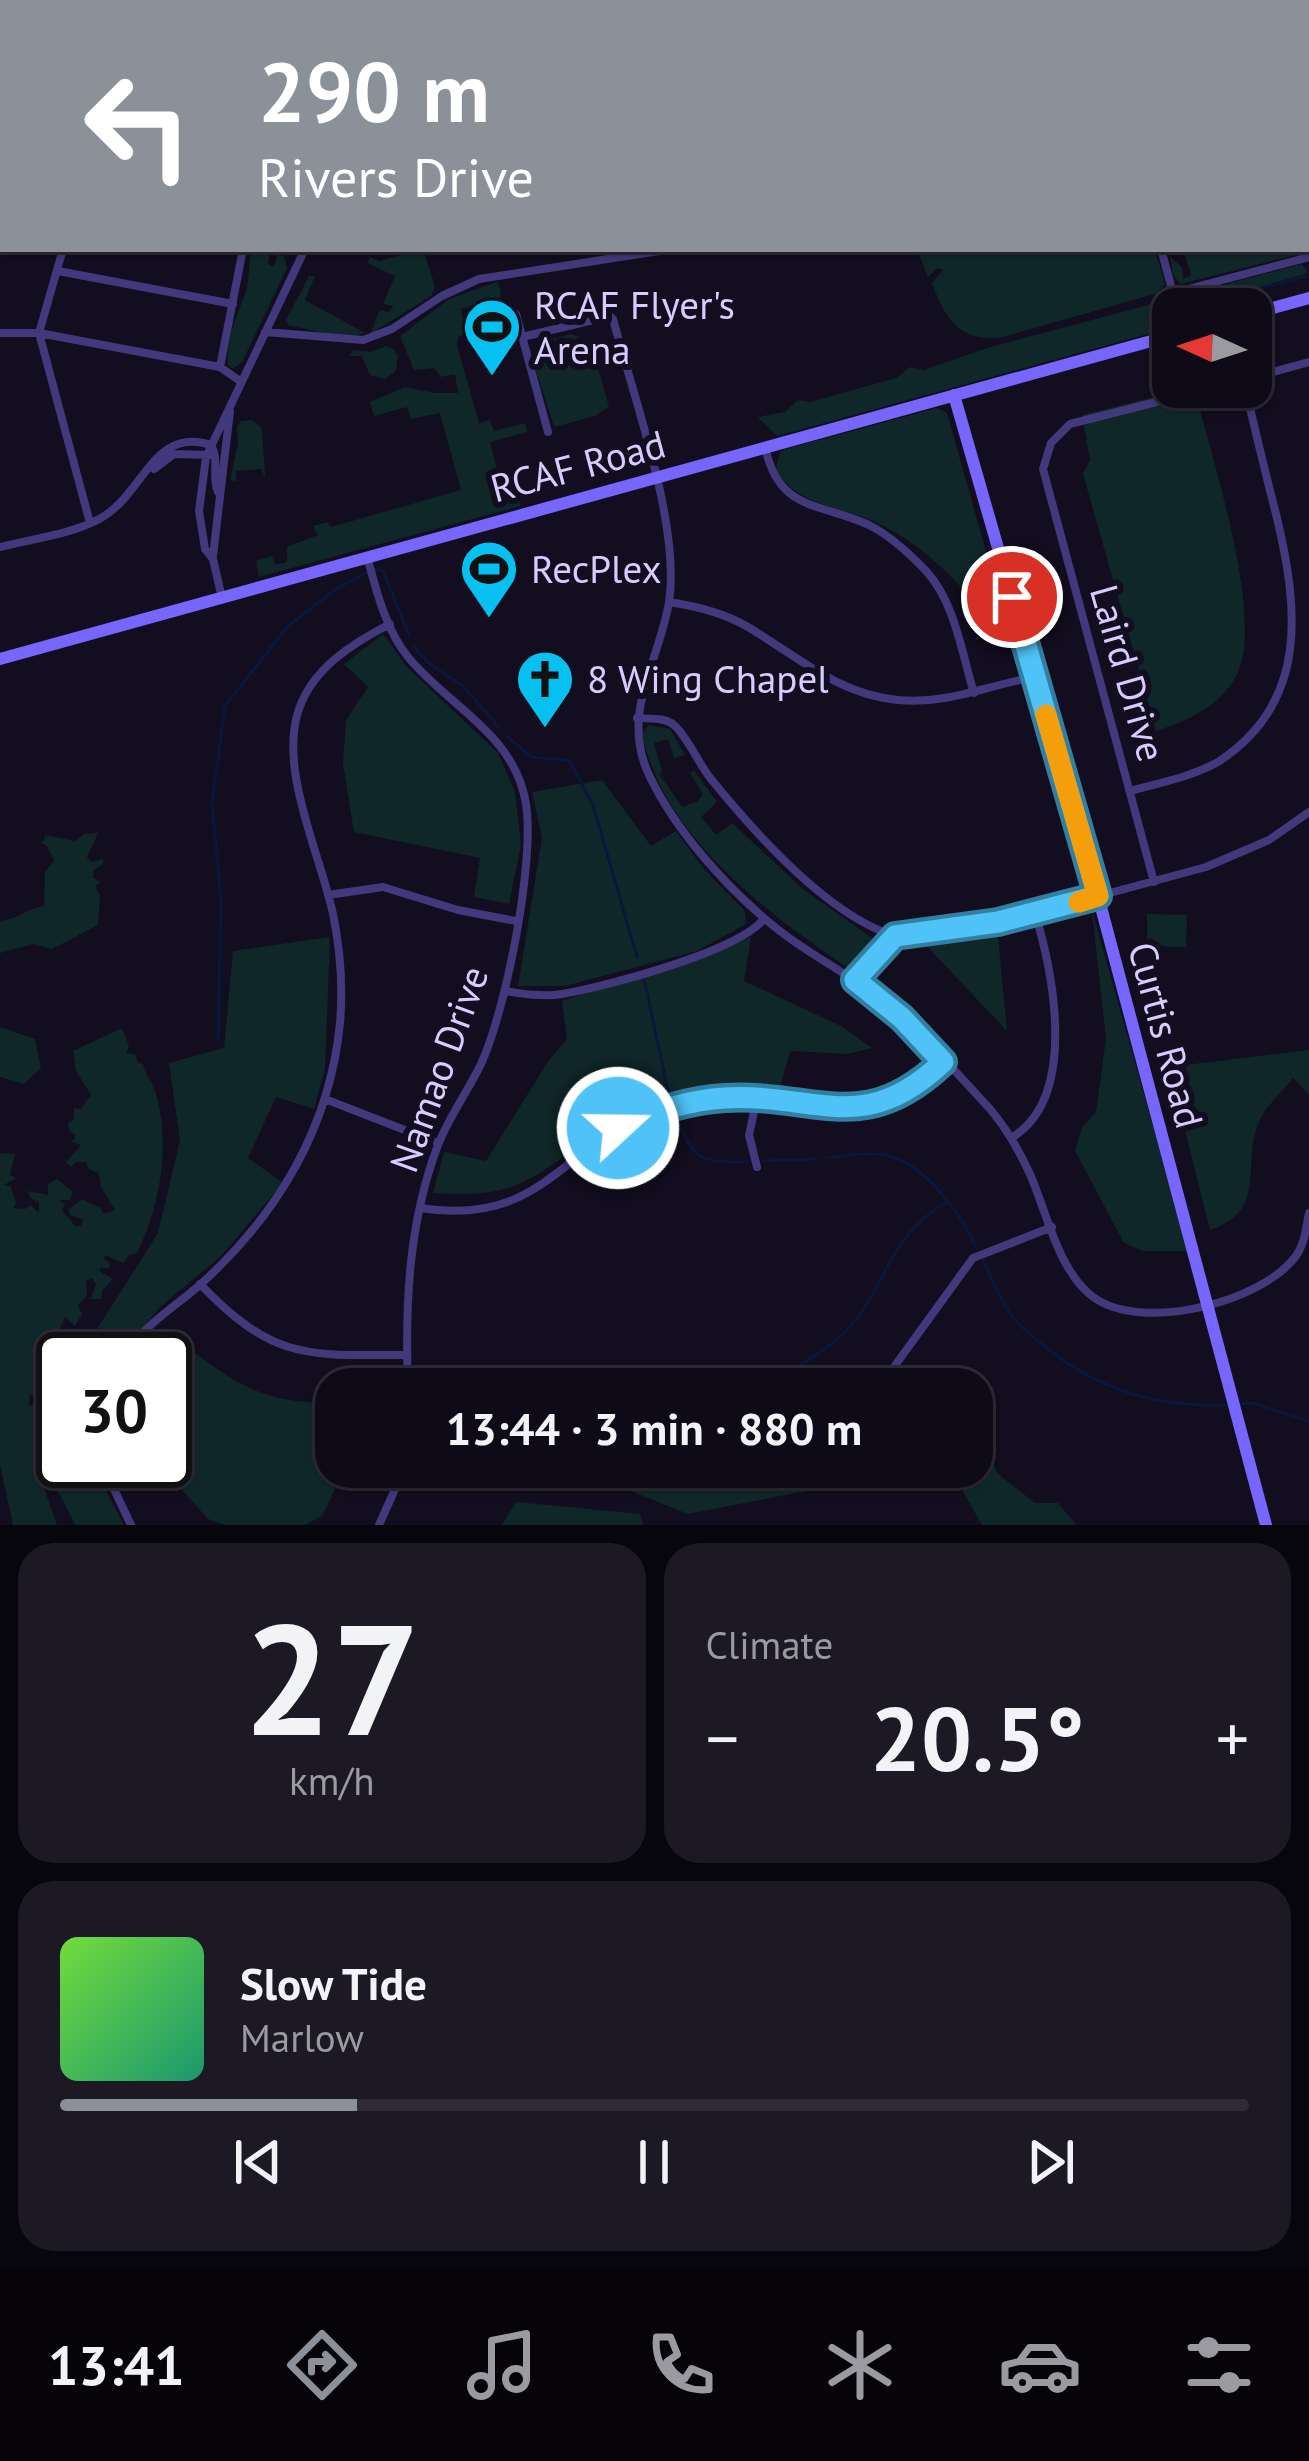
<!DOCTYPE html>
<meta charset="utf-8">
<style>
body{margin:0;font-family:"PT Sans",sans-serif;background:#1c1824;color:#f1f3f6;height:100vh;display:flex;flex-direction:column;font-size:45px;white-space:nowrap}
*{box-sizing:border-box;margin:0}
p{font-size:39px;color:#9b9aa1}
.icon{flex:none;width:66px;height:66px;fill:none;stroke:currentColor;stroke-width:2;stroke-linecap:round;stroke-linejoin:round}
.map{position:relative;height:1525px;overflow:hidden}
.panel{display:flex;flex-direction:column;gap:18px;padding:18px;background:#08060d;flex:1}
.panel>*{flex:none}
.banner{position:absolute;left:0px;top:0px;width:1311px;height:252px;box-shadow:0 3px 9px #0004,0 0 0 3px #2e2b36;background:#8c9099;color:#fff;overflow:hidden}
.needle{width:78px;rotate:273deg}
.fabs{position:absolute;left:1152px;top:288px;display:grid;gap:24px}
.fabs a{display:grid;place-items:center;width:120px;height:120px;border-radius:24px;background:#0e0a17;box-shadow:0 3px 9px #0004,0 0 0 3px #2e2b36;font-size:60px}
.speed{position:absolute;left:36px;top:1332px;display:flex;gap:24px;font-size:60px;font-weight:700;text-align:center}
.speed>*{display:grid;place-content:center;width:156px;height:156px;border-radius:50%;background:#0e0a17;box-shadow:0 3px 9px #0004,0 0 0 3px #2e2b36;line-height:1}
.speed .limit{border:6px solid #111;border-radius:18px;background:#fff;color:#111}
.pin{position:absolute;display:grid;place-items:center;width:102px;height:102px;color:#fff;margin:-51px;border:6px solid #fff;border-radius:50%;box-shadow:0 3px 12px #0007}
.me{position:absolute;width:132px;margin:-66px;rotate:69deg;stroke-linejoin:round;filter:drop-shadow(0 0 9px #0008)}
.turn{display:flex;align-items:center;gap:42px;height:252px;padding:0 60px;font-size:54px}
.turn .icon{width:156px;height:156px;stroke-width:2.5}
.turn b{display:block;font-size:84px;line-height:102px}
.big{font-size:90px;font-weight:700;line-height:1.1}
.panel .widget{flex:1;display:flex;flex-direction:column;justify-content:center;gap:18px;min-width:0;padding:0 42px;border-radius:36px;background:#1c1824}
.panel .dial{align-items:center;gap:0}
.dial b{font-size:156px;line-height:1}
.song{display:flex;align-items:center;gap:36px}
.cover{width:144px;height:144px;border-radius:18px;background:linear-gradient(135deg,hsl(100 70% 55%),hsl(160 70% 35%))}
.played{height:12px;border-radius:6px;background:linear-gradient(90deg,#8c9099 25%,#2e2b36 25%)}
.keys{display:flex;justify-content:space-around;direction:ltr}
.heat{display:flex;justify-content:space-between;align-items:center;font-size:66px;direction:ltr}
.panel .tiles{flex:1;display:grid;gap:18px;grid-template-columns:1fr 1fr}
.widget:last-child{grid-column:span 2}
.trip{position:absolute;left:315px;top:1368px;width:678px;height:120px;border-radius:36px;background:#0e0a17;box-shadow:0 3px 9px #0004,0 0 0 3px #2e2b36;font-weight:700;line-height:120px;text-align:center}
.tab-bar{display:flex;height:192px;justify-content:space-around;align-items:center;background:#060409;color:#9b9aa1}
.tab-bar .icon{width:84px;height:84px}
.tab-bar .selected{color:#8c9099}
.tab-bar b{font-size:54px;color:#f1f3f6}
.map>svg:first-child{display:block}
.green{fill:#102729}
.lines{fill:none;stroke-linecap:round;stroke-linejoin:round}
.stream{stroke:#0a173b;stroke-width:3}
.taxiway{stroke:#0c6788;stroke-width:21}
.street{stroke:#42397d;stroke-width:8}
.secondary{stroke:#7865fb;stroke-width:12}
.route-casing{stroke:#337fa1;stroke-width:30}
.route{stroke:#4fc3f7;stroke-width:21}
.slow{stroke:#f59e0b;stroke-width:21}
.labels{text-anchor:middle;stroke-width:12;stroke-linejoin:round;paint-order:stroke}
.poi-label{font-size:39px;fill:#d7ccfe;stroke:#120d1f;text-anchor:start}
.street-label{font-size:39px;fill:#d7ccfe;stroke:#120d1f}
</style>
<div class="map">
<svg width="1309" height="1525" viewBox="0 0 1309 1525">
<rect width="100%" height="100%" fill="#120d1f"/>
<path class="green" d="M423,249L435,286L431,296L370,334L380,310L388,312L394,306L383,304L395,276L367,263L370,257L379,261Z
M917,249H1155L1165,284L1158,293L1003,337C961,344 945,319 932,283L943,270L938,268L928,277Z
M1183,249H1299L1296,255L1180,284L1173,275L1170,257L1182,267L1183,279L1191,275Z
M255,252L270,254L268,264L273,267L278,255L284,256L287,268L242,362L233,369L228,365C226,341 236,317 244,297C249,285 249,268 250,256Z
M1302,264L1308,273L1302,275L1217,299L1207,296L1204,301L1162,313L1164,320L1173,318V327L777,436L758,417L785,412L798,400L810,402L896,378L910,367L924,370L987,348Z
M309,276H315L305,300L365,333C339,342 313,328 289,326L286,320Z
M497,282L501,291L500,304L494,300L461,309L465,333L458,337L457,345L479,423L490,420L494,431L525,423L527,432L490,442L505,502L521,498L520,506L259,577L256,561L272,556L275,565L287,562V547L318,535L313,526L327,522L331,527L461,490L440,413L411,419L407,407L374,416L370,402L405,387L434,393H458L455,374L441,377L434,368L414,370L400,336L449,299Z
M571,334L591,342L609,407L595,416L554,427L531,355L541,342Z
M386,346L394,349L398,356L396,371L385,379L370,375L362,356H350L353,350L371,352Z
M1194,387C1210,452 1264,614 1238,672C1224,705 1187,721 1156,731L1083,474L1090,460L1082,415Z
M937,408L947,413L1013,647C972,599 933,547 873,521C838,506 795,505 776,469L780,452L786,449Z
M241,421L253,420L262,429L265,477L261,469L236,471V481L230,480L238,443L237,426Z
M383,634L406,666L498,753L515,792L521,845L509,904L474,897L480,858L354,832L343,764L346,720L368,687L344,664Z
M649,725L670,729L685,755L674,758L668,739L654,743L662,771L660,775L682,807L698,801L703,794L690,773L694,770L717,802L701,817L716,835L732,823L804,890L872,938L874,948L858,968L850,969C768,914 663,836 642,734Z
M602,780L651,846L676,831L704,869L745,911L746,924L697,951L565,986H518L542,838L532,792Z
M98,833L87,858L92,862L103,859V864L94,870L93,878L101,882L95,886L100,895L98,925L52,949L33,944L0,953V921C19,919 28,908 44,906L45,872L54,861L47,846L40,842L44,841L45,835L75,841L84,834Z
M1092,910L1188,1251H1143L1124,1243L1075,1151L1082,1127L1096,1112L1106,1039Z
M1147,914L1187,915L1186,947L1147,946Z
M997,926L1007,1031L920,939Z
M330,937L325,1068L314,1109L276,1097L248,1158L283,1183L221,1256L160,1307L116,1359H78L158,1233L180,1140L169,1063L224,1048L233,951Z
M751,937L744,981L841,1026L872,1048L848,1054L790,1051L780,1087C739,1085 699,1082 659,1096C608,1113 572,1158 525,1181C496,1196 464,1195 433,1193L444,1152L486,1161L549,1060L567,1039L562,1001Z
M0,1027L35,1039L41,1068L24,1084L0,1077Z
M122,1028L129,1046L126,1053L135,1054L138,1063L143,1064C146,1077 154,1084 157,1097C170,1147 160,1207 137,1253L129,1255L123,1263L105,1255L104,1259L111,1263L108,1269L101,1267L99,1271L113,1279L102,1291L101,1299H91L96,1284L92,1278L86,1281L87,1296L78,1305L82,1314L75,1326L65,1317L56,1339L62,1342L75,1337C63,1358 55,1392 30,1395L29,1405L36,1406L40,1476L57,1525H13L0,1465V1153L15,1154L10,1175L16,1178L4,1185L11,1187L16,1203L13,1208L25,1209L30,1205L39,1213V1202L30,1198L28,1191L48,1195V1184L57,1179L73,1192L70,1200H59L65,1204L62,1210L75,1226H81L83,1220L70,1215L68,1210L82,1199L101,1208L103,1214L115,1210L101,1187L99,1173L89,1169L86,1162H76L71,1167L66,1162L81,1145L72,1142L76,1135L69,1131L68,1123L74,1120V1108L81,1109L91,1095L76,1071L73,1051Z
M1309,1050V1094L1293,1078C1284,1090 1269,1103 1262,1116C1238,1158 1272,1210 1210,1230L1169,1067Z
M195,1353C246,1392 272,1402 336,1404V1467H345L323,1515L305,1525H226L208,1519L166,1472L169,1415Z
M63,1389V1461H98L99,1478L124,1525H75L55,1485L56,1402Z
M972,1424L998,1474L1035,1503H1058L1076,1525H982L949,1467H972Z
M571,1467H803L811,1490L688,1514Z
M516,1502L640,1514L643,1525H502Z"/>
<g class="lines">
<path class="stream" d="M1184,309L1306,276
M1165,314L1173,312
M414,647L432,666L462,685L499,727
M507,736L531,757L569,760L593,805L637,957
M644,979L669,1095
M218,1040L221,900L212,803L225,706L288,626L336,589L374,569L383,571L409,635
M676,1116C695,1162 699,1162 749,1162
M825,1158C846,1156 871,1150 892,1157C928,1168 960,1214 976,1246
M762,1161L816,1159
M983,1260C991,1276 998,1295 1008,1310C1018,1326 1033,1337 1048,1349C1102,1392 1161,1408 1230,1405
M772,1389C791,1366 824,1354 845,1332C887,1289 887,1235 947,1202
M1240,1404L1252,1403L1309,1421"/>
<path class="taxiway" d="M636,0L637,3"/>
<path class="street" d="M1245,0L1246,3
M408,3V0
M0,116H3
M63,249L39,333L90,523
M291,249L304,252
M1161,249L1173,293L1309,257
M58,271L233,304
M489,316L508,311L516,314L548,432
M265,332L363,340L392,329L442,296L479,279L672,249
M0,333H39L220,367L240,381
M522,337L610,316L613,319C633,396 681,526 669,602C659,663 619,715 650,777C675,829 721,881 764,918C800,950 845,971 883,1001C917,1030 949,1064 979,1097C1000,1118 1017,1146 1029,1172C1047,1211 1058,1274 1096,1299C1145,1331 1261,1303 1296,1256C1305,1243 1306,1228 1309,1213
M220,367L243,249
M1251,378L1309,362
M765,447C779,512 819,502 869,525C891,536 910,554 927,572C955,603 962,654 974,693
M154,469L174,454L211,455
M0,547C32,539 73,534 101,518C144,494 153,426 211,445C220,461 211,476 218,492
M213,556L230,411
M367,556C376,590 386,630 408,657C449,707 515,734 526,804C535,862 506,1010 481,1064C468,1091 449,1117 438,1145C408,1224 405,1306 408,1389
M222,598L213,559L205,549L199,511L206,457L305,249
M669,602C696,606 724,613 748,627C797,656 839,695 898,700C947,705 988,685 1035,677
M637,718C649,719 665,717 674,725C689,739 698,763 711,779C754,832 829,916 895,936
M1130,791C1159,783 1191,777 1218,762C1309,703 1299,609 1276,514C1265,472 1255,429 1245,387
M1154,882L1043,469L1051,443L1070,424L1215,387
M328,895L383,887L458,910L516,921
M855,980L895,936L1014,919L1206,867L1269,840L1309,812
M505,991C524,994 543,997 562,994C607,986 737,952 764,919
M757,1098L749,1135L757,1167
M325,1099L438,1143
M1011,1138C1078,1099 1054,976 1035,913
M420,1208C547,1228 561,1140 665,1108C770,1076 853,1150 943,1062
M200,1284C274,1361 306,1355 407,1355
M124,1359C139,1327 177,1306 202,1283C278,1214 330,1127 340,1023C343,988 340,948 333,914C320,853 278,769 299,709C313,668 353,643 390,624
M459,1389H483
M878,1389L973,1258L1052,1227
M105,1461L112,1485L131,1525
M379,1525L405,1467"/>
<path class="secondary" d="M1251,314L1309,298
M954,395L1098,896L1266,1525
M0,659L1173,335"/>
</g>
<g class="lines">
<defs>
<path id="route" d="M618,1128C652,1112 687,1100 725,1098C817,1093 863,1138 943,1062L902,1018L855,980L895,936L998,922L1098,896L1012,597"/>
</defs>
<use href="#route" class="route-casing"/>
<use href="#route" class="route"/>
<path class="slow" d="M1046,715L1098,896L1079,902"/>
</g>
<defs>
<symbol id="stadium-pin" viewBox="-11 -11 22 30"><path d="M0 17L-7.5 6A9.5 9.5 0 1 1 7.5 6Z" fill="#06c1f0" stroke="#120d1f"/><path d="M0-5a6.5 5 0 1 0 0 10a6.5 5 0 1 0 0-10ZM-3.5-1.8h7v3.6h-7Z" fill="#111"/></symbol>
<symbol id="church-pin" viewBox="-11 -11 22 30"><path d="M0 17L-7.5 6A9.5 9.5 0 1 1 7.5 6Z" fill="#06c1f0" stroke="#120d1f"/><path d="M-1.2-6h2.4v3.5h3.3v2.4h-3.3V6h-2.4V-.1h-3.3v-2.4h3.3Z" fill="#111"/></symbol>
</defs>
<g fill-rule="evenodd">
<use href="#stadium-pin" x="459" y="294" width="66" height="90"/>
<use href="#stadium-pin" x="456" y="536" width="66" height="90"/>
<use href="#church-pin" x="512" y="646" width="66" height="90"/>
</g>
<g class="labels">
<g class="poi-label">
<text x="534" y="319">RCAF Flyer's<tspan x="534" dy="45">Arena</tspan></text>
<text x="531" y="583">RecPlex</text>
<text x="587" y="693">8 Wing Chapel</text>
</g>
<g class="street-label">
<text transform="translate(578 466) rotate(-15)" y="14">RCAF Road</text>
<text transform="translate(1128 673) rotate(74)" y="14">Laird Drive</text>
<text transform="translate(1166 1035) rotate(75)" y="14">Curtis Road</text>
<text transform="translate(439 1069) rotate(-70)" y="14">Namao Drive</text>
</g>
</g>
</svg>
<div class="fabs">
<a><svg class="needle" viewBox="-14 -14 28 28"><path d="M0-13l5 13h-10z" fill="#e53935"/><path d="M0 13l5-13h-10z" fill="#9b9aa1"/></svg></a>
</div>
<div class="speed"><div class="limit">30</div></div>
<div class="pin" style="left:1012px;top:597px;background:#d93025"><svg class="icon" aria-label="arrive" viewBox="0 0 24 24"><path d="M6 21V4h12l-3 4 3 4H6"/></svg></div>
<svg class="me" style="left:618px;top:1128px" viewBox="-20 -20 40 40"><circle r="17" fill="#4fc3f7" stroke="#fff" stroke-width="3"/><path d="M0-11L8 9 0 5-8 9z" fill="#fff"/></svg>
<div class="trip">13:44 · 3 min · 880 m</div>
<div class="banner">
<div class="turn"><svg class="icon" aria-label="left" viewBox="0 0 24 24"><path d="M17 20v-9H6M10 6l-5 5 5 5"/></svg><div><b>290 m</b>Rivers Drive</div></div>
</div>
</div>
<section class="panel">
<div class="tiles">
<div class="widget dial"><b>27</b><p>km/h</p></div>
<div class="widget"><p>Climate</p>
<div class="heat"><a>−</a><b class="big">20.5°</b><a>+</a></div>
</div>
<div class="widget">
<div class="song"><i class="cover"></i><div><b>Slow Tide</b><p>Marlow</p></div></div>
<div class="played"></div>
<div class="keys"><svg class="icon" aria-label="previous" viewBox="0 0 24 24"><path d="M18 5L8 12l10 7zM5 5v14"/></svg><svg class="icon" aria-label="pause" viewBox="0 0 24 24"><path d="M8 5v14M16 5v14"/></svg><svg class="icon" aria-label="next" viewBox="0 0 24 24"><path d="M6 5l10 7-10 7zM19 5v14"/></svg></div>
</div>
</div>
</section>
<nav class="tab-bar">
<b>13:41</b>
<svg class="icon selected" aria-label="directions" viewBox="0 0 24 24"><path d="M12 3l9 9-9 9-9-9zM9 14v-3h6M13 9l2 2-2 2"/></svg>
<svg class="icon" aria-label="music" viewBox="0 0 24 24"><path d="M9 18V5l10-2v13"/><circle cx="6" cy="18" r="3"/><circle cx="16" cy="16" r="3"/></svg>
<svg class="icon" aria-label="phone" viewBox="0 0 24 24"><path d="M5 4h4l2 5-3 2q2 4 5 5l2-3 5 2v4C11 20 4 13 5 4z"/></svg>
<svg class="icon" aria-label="climate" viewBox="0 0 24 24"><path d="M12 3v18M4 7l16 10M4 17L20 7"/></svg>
<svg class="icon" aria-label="car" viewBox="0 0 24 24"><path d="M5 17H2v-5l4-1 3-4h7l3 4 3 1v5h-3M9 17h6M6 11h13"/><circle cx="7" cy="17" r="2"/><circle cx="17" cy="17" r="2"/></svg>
<svg class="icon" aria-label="filters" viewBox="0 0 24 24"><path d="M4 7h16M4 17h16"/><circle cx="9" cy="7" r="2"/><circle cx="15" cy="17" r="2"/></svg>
</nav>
